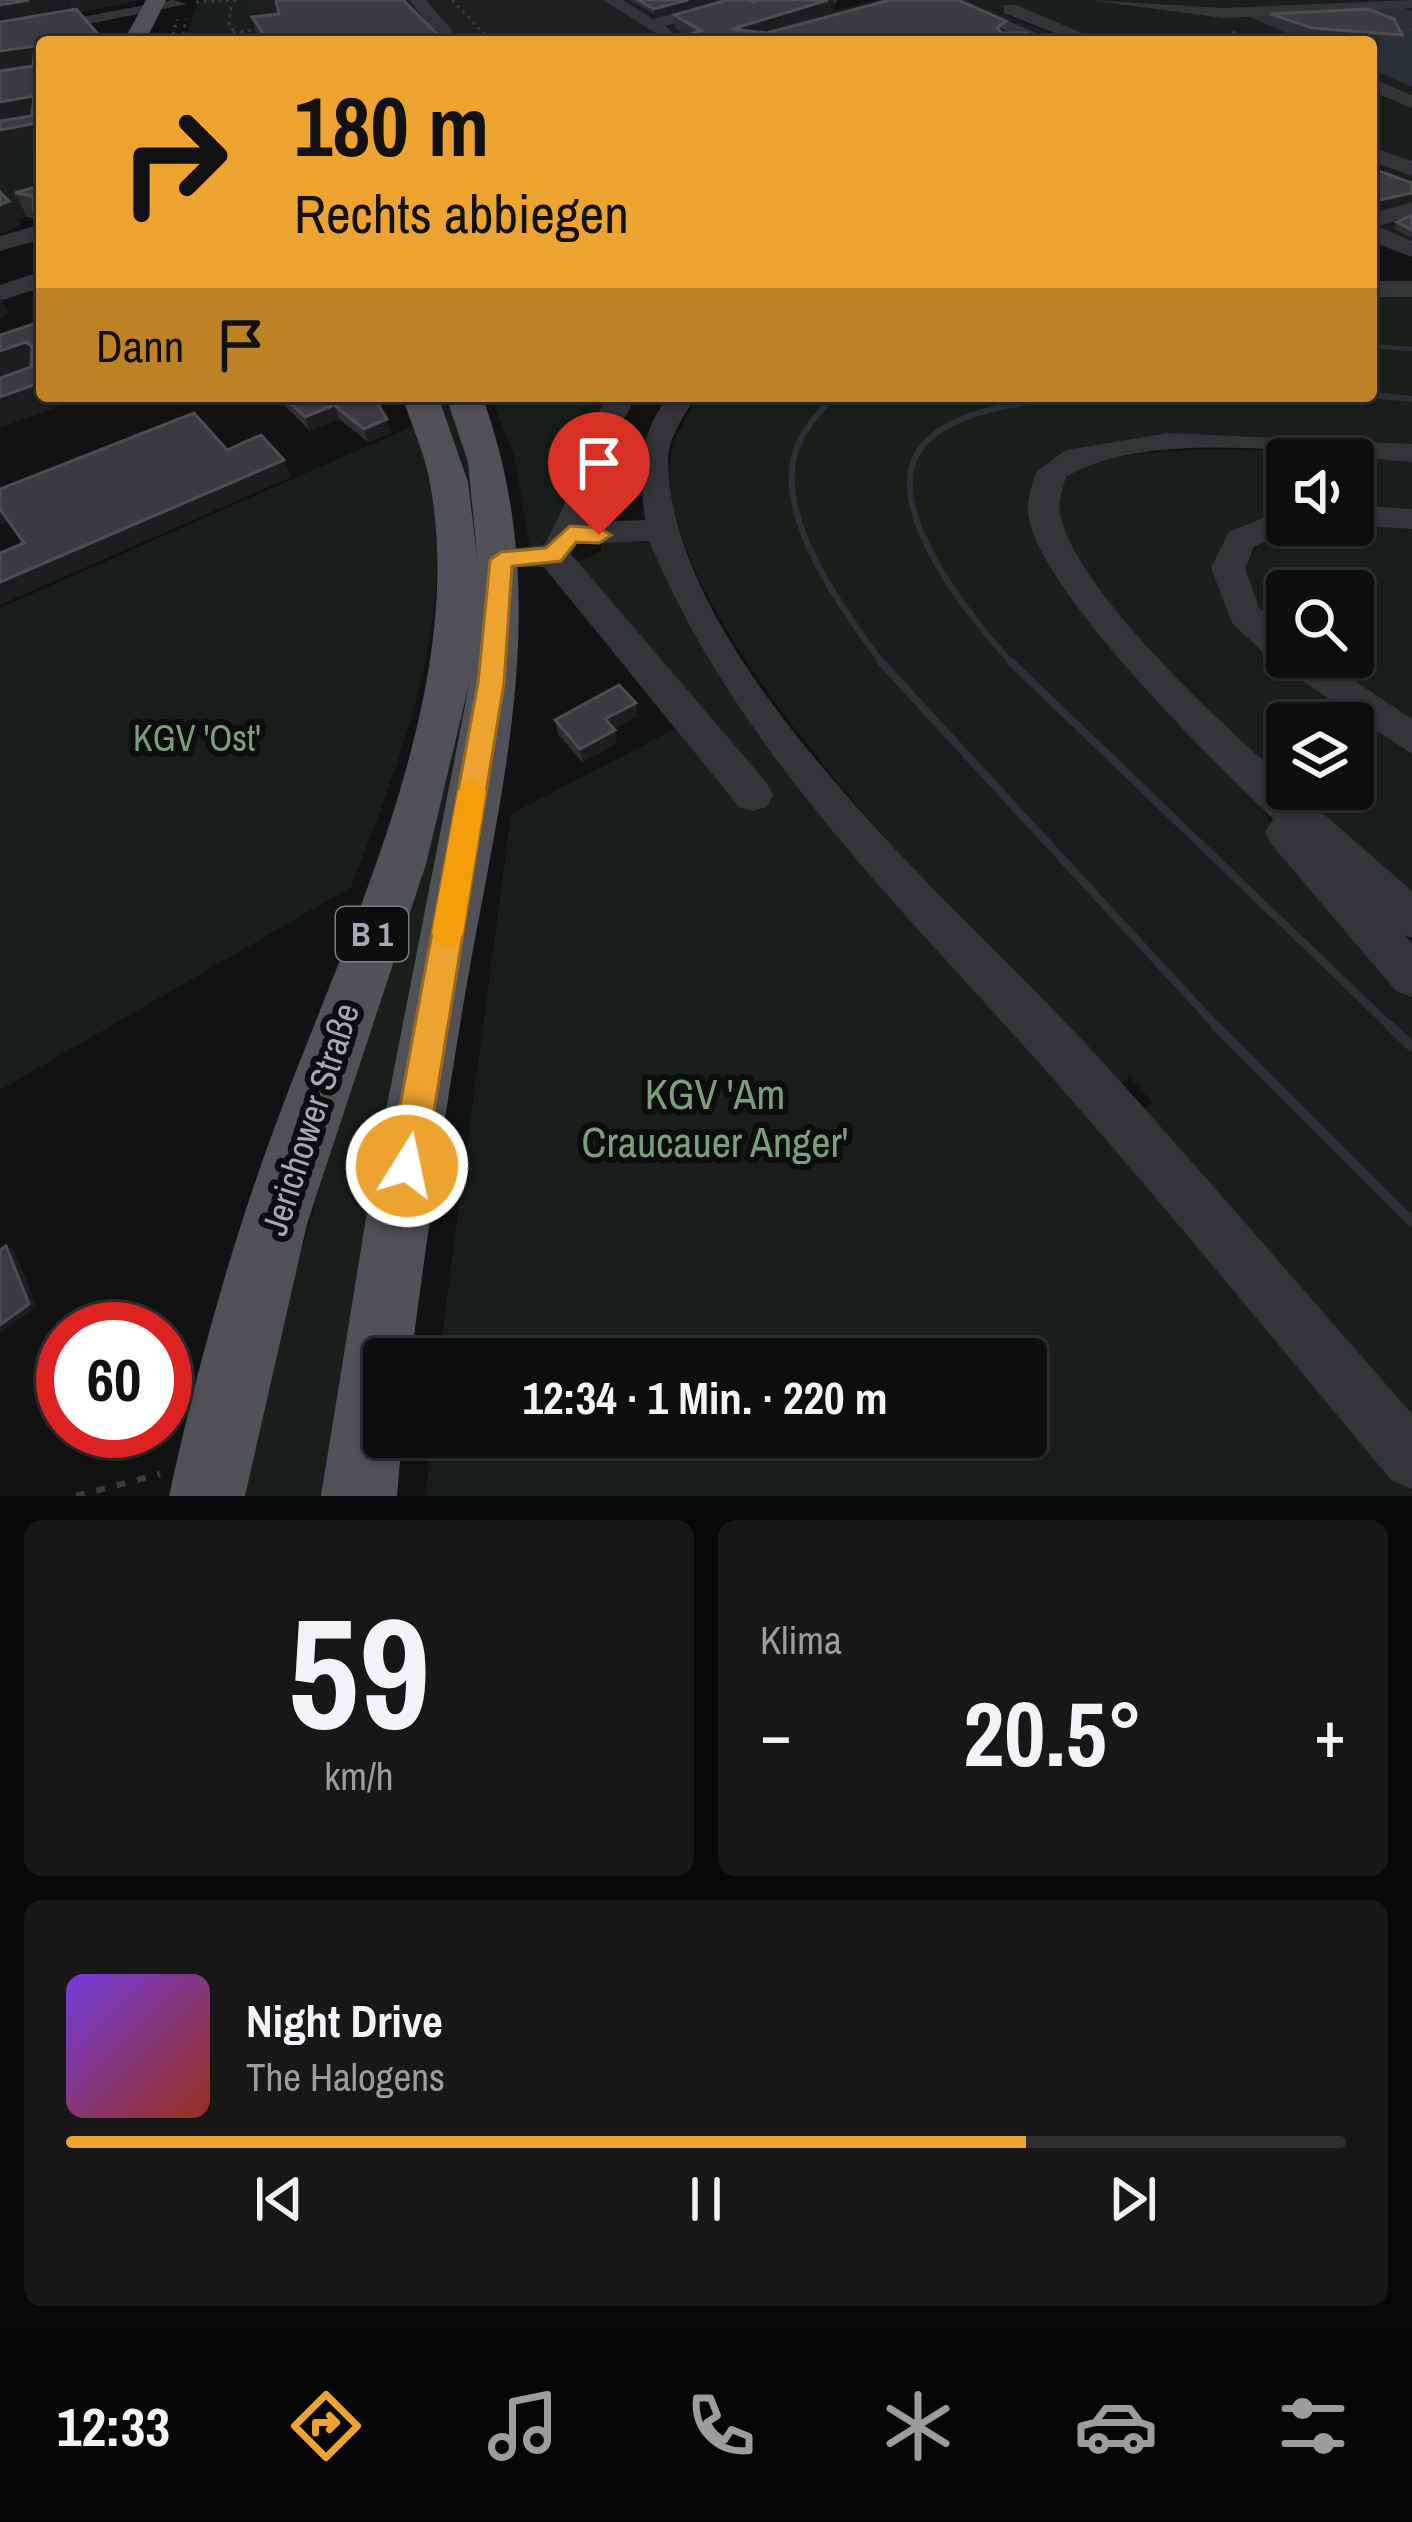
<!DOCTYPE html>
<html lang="de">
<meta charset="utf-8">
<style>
body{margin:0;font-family:"Archivo Narrow",sans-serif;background:#171717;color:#f1f3f6;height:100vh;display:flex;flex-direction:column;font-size:45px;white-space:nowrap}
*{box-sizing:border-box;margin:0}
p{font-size:39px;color:#9b9c9e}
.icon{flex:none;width:66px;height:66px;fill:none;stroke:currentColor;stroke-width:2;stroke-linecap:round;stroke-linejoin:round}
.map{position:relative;height:1496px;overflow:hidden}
.details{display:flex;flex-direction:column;gap:24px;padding:24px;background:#080808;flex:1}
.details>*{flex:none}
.hud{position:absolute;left:36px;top:36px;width:1341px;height:366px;border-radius:12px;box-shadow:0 3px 9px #0004,0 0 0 3px #2e2e2e;background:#eda330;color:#111;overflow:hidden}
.controls{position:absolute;left:1266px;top:438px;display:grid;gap:24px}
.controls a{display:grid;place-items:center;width:108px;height:108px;border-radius:12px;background:#0e0e0e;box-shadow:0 3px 9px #0004,0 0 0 3px #2e2e2e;font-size:60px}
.speed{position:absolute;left:36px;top:1302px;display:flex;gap:24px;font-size:60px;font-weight:700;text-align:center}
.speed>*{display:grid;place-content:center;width:156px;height:156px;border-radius:50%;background:#0e0e0e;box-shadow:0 3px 9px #0004,0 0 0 3px #2e2e2e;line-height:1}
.speed .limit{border:18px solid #d22;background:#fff;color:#111}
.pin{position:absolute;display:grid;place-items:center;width:102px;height:102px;color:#fff;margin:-123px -51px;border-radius:50% 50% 50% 0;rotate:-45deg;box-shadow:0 0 12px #0007}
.pin .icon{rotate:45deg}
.me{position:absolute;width:132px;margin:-66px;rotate:10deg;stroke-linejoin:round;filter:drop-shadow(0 0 9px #0008)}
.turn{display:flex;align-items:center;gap:42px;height:252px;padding:0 60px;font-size:54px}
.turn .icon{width:156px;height:156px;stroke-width:2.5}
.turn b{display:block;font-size:84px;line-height:102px}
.then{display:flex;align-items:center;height:114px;padding:0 60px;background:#0003;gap:24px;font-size:45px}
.big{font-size:90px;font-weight:800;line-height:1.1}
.details .tile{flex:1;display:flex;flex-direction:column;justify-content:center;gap:18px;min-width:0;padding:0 42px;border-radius:18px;background:#171717}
.details .dial{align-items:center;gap:0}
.dial b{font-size:156px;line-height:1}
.song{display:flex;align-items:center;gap:36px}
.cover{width:144px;height:144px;border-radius:18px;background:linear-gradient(135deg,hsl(260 70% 55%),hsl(10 70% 35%))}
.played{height:12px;border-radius:6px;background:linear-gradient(90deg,#eda330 75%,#2e2e2e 75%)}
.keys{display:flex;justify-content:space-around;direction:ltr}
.heat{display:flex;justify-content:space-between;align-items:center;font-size:66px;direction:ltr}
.details .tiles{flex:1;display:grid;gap:24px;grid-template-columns:1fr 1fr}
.tile:last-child{grid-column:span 2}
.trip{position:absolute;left:363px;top:1338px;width:684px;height:120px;border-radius:12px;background:#0e0e0e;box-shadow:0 3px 9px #0004,0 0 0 3px #2e2e2e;font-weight:800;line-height:120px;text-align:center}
.tab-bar{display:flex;height:192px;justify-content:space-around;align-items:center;background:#060606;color:#9b9c9e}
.tab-bar .icon{width:84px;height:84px}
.tab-bar .active{color:#eda330}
.tab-bar b{font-size:54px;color:#f1f3f6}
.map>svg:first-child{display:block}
.built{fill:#1e1e20}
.green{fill:#181e19;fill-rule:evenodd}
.water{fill:#293137}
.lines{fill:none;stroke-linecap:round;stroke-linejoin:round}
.stream-far3{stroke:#293137;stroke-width:4.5}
.stream-far2{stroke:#293137;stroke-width:6}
.stream-far1{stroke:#293137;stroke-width:8}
.stream{stroke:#293137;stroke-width:10}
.path-far1{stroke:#393b3f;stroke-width:3;stroke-dasharray:3 4.5;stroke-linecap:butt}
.path{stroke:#393b3f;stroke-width:6;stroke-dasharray:9 12;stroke-linecap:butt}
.minor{fill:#333438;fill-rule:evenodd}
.major{fill:#4f5157;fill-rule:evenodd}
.wall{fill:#2e2e31}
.shaded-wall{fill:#1d1d1f}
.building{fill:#3b3b3f;stroke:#4b4d51;stroke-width:3}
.route{fill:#eda330;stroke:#9a6a1f;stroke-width:3}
.slow{fill:#f59e0b}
.labels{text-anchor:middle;stroke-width:12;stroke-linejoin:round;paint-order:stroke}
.shield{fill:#0d0d0e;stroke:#777a82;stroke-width:3}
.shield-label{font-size:33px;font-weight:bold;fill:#a4a9b4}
.park-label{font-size:36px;fill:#7b9f7b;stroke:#0d0d0e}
.street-label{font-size:36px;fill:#a4a9b4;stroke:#0d0d0e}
.near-park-label{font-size:42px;fill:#7b9f7b;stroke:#0d0d0e}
</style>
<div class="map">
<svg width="1412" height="1496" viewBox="0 0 1412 1496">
<rect width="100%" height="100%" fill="#121213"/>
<path class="built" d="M203,0H729L813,16L878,0H968L1073,42H193Z"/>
<path class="green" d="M248,0V7L258,6L261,14L405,0L258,19L253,23L261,42H184L198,3Z
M970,0H1412V247L1371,235V42H1074Z
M42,147V212L16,220L0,203V155Z
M1371,295L1412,297V449L1311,441L1073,455L1045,534L1248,787L1284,842L1412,987V1422L1140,1112L1152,1102L1130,1077L1117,1086C995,949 683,662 670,480C668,448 682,421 700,396H1371Z
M433,396H453L461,413L489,591L335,1496H230L450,743Z
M491,396H609C583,432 570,541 530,549L515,459Z
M415,425C471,584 409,737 351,887L0,1090V608Z
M1191,450H1297L1412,461V517L1353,511V459H1287V513L1231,542L1272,648L1412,746V903L1309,813L1129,631L1076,562L1057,508L1060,482C1093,452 1150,454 1191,450ZM1287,723H1353V789H1287Z
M1353,525L1412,528V727L1308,657H1353V591H1287V641L1257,609L1243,570C1263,521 1307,525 1353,525Z
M600,539L661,544L704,635L1412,1477V1496H426L431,1437H1026V1359H439L511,814L688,722L571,565L602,551Z"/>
<path class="water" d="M1382,0L1412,11V87L1371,69V42H1307L1248,16L1390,4Z"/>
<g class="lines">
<path class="stream-far3" d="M1371,346L1412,349"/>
<path class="stream-far2" d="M1371,395L1412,399
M835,396C818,413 800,432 794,457C778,523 846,615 884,665
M1014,665C974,623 868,496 928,440C962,408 1025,403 1069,396"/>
<path class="stream-far1" d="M881,662L1218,1028
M1011,662L1392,1028"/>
<path class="stream" d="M1215,1025L1412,1222
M1389,1025L1412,1047"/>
<path class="path-far1" d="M452,0L492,42
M834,0L838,3
M196,2L237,0
M231,7L229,24L241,42
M233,33L258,29
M1402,33L1412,29
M171,42L177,19
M182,42L186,19
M1221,42L1236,31"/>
<path class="path" d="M76,1496L160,1474"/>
<path class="minor" d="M173,0L187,4L0,42V32Z
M409,0H426L462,42H443Z
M603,0H623L653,19L728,0H756L665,26L676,35L667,40Z
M938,0H961L1040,35L1027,42H999L1014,34Z
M1089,0L1223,8L1412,0V8L1223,18Z
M1004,5H1016L1103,42H1078L1004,13Z
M1371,78L1412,95V108L1371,91Z
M1371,147L1412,161V176L1371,161Z
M1412,202V216L1377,226L1412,241V257L1371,241V214Z
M42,224V239L0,251V236Z
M42,271V287L0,301V285Z
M1371,281H1412V297H1371Z
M608,396H636L616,435L588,522L645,520C639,469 637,439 668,396H697C684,415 668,437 668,461C672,668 967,913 1101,1060C1206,1176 1308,1296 1412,1414V1489L1391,1480C1282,1350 1175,1218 1063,1090C911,916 740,758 649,541L577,544L571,554L767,783L773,795L767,807L753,811L739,807L544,567H489L484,559L489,551L543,545C574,500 578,442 608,396Z
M1168,433L1412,444V462C1317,454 1149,427 1066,477C1063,487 1058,503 1060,513C1075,592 1226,727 1287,782V789H1295L1412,891V938L1405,935L1412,943V997L1396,991L1271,844L1265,832L1273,819C1219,767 1027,580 1028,508C1028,497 1033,483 1036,472L1066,450Z
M1353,505L1412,509V529L1351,525Z
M1287,508V525H1298L1254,547L1245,568L1259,608L1287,632V657H1319L1412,719V754L1274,662L1232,623L1211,568L1229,532Z"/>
<path class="major" d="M146,0H166L145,42H123Z
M402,396H438L468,482L478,565L468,462L446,396H482C556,597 501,786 466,989C445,1112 427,1235 411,1359H384V1437H402L397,1496H321L371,1187L470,680L426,864L307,1224L245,1496H169C196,1372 230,1248 274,1129C345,935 469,694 430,483C425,454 411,424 402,396Z"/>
</g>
<path class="wall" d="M629,0H710L654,14Z
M760,0H834L833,11L763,33H1004L686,35L675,28L674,15Z
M279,14L445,42H263L257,33L252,17Z
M1270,14L1402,35L1400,41L1309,34L1268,20Z
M42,185V228L38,219L27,217L15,193Z
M1412,215V239L1393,228L1397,222Z
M275,396H373L391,433L368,442L339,419L310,431Z
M637,716L613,729L616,744L582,762L558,734L555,720Z"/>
<path class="shaded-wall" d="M29,0H65L71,14L0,27V5Z
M66,0H141L72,14Z
M688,0H710L654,14V9Z
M828,0H834L833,11L732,42V29Z
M35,46L42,68L0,74V51Z
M34,96L42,112L0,126V102Z
M42,122V147L0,155V130Z
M1412,193V199L1371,209L1373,203Z
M9,201L21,225L0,234V205Z
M0,298L9,314L0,317Z
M26,342L41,368L0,382V351Z
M42,382V396H87L0,428V397Z
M334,405L339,419L310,431L305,417Z
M387,419L391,433L368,442L364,429Z
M284,460L291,477L0,605V582Z
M0,509L8,522L0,525Z
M636,703L637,716L607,732L605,719Z
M615,730L616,744L582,762L580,749Z
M6,1246L14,1249L37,1307L0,1333Z"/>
<path class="building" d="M0,0H29L0,5Z
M276,0H403L445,42H269L252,17L279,14Z
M638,0H688L654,9Z
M727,0H749L752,2L760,0H828L732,29L767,33L890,0H958L1006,21L997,28L1002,33H1027L1049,42H663L701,31L674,15Z
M76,9L105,42H42V122L0,130V121L32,116L34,96L0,102V71L33,66L35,46L0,51V22Z
M1368,9L1394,19L1402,35L1312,28L1270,14Z
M1371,168L1412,183V193L1371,202Z
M42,185V220L34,213L33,196L15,193Z
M0,192L9,201L0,205Z
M1412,215V230L1397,222Z
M42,321V382L0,397V378L31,367L32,347L26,342L0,351V335Z
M283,396H373L387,419L364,429L334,405L305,417Z
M194,413L227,450L261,435L284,460L0,582V553L24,543L0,509V489Z
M619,685L636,703L605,719L615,730L580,749L555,720Z
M6,1246L29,1304L0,1325V1250Z"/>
<path class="route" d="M570,526L599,528L611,535L599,543L576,542L561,561L512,566L504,683L425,1166L420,1178L407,1183L394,1178L389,1166L478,683L490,560L501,552L546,548Z"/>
<path class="slow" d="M472,779L486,791L463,933L458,943L447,947L436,943L432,933L458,791Z"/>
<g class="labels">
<rect class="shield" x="336" y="907" width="72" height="54" rx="9"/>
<g class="shield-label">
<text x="372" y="946">B 1</text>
</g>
<g class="park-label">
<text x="197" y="751">KGV 'Ost'</text>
</g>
<g class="street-label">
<text transform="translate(310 1119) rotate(-72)" y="13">Jerichower Straße</text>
</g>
<g class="near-park-label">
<text x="715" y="1109">KGV 'Am<tspan x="715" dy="48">Craucauer Anger'</tspan></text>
</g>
</g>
</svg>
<div class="controls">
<a><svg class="icon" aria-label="sound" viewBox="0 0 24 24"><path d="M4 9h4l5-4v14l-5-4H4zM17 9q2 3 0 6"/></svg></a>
<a><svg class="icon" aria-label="search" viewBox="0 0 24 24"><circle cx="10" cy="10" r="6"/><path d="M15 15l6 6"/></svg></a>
<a><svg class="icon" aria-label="layers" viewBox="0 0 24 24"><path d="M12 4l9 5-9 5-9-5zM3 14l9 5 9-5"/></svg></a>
</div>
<div class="speed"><div class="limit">60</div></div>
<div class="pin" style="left:599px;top:535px;background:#d93025"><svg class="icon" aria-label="arrive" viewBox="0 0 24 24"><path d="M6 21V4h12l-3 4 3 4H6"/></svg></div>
<svg class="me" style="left:407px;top:1166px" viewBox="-20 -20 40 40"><circle r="17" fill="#eda330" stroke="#fff" stroke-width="3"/><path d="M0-11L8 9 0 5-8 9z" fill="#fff"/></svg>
<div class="trip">12:34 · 1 Min. · 220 m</div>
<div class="hud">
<div class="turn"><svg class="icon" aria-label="right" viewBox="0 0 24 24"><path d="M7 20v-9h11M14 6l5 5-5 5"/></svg><div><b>180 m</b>Rechts abbiegen</div></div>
<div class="then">Dann<svg class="icon" aria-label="arrive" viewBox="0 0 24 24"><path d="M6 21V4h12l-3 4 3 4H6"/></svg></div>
</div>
</div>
<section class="details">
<div class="tiles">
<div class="tile dial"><b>59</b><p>km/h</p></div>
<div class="tile"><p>Klima</p>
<div class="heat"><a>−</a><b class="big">20.5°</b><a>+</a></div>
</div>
<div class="tile">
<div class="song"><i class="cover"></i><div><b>Night Drive</b><p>The Halogens</p></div></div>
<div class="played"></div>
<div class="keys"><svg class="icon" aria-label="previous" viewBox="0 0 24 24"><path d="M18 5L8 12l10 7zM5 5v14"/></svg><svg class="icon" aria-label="pause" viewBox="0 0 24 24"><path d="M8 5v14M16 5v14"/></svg><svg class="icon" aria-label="next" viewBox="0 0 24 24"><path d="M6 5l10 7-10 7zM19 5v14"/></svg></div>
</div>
</div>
</section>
<nav class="tab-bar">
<b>12:33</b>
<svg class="icon active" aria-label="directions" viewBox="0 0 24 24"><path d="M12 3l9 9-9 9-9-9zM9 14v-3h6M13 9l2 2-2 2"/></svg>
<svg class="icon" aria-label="music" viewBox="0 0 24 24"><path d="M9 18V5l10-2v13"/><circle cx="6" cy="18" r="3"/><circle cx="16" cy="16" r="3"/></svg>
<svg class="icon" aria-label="phone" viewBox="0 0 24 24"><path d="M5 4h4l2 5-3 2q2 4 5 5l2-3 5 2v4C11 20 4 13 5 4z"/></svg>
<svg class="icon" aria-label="climate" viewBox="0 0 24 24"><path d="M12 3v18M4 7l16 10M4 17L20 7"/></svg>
<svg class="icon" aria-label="car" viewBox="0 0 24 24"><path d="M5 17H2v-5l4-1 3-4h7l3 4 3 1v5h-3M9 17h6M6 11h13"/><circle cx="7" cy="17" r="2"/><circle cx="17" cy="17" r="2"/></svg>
<svg class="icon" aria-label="filters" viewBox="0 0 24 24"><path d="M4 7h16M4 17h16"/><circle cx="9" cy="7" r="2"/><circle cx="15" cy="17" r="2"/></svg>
</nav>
